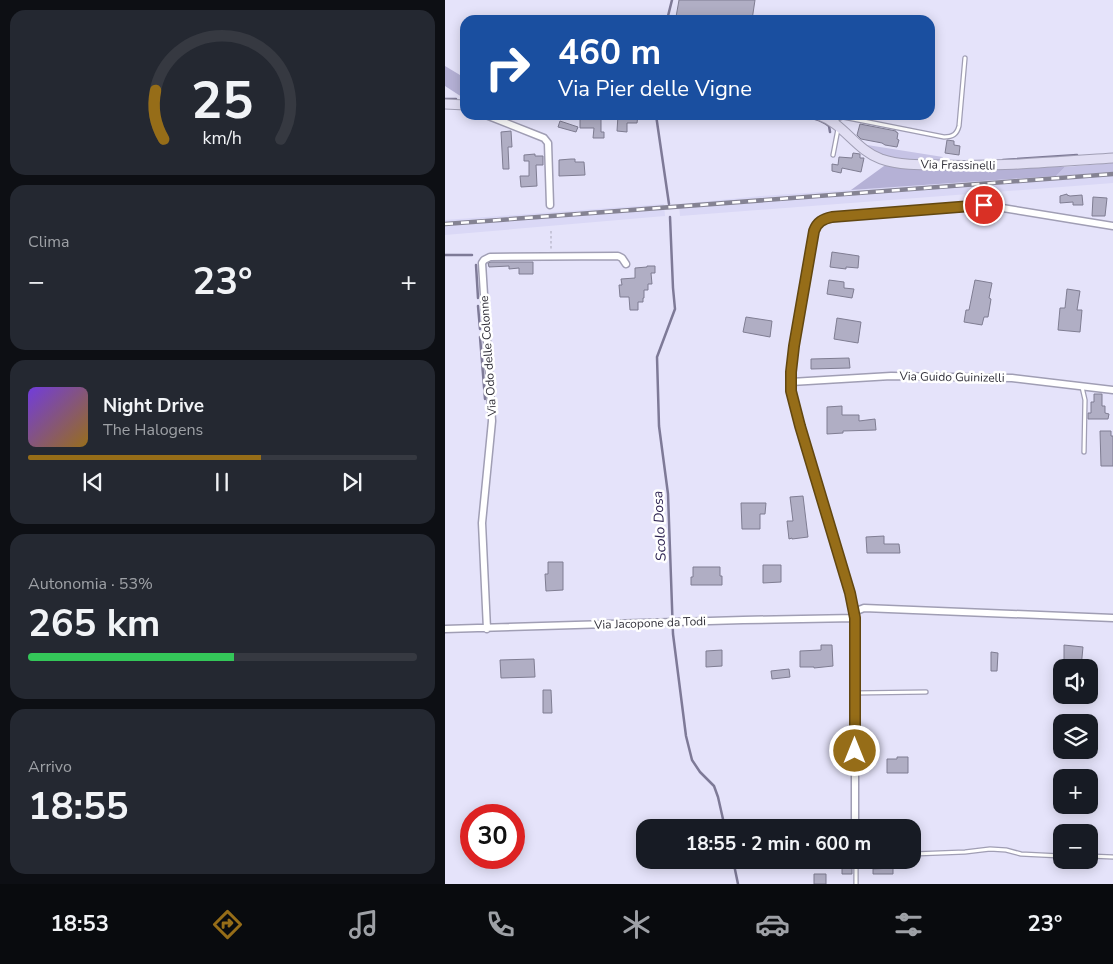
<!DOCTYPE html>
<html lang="it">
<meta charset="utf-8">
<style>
body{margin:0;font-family:"Nunito Sans",sans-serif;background:#242831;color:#f1f3f6;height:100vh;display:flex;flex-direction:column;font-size:19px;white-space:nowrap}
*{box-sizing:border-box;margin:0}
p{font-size:16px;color:#9ea1a6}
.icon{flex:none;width:28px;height:28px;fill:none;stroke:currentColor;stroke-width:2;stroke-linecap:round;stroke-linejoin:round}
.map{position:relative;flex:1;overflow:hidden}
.sheet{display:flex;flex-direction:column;gap:10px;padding:10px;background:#0d0f14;width:445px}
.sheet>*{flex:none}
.guide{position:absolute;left:15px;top:15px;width:475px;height:105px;border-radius:15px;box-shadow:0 2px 12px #0003;background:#1a4fa0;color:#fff;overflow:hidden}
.controls{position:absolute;left:608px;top:659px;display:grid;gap:10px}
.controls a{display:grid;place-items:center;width:45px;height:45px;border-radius:10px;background:#171b24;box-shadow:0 2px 12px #0003;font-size:25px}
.speed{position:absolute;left:15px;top:804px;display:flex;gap:10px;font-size:25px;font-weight:700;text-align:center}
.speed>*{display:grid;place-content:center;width:65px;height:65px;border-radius:50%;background:#171b24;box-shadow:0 2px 12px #0003;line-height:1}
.speed .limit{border:8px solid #d22;background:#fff;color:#111}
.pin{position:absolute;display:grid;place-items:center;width:42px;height:42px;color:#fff;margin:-21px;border:2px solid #fff;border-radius:50%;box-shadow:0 1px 5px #0007}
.me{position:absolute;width:55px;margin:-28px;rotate:0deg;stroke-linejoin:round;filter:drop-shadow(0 0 4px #0008)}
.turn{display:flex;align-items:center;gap:18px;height:105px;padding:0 15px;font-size:22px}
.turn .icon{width:65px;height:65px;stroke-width:2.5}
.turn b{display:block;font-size:35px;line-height:42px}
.big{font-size:38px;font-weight:700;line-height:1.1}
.sheet .tile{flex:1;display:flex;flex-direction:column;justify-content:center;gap:8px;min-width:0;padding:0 18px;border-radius:15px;background:#242831}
.sheet .dial{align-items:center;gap:0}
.dial svg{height:130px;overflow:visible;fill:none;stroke:#363941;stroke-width:7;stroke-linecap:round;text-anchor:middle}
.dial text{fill:#f1f3f6;stroke:none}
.song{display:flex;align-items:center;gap:15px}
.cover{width:60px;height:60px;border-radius:8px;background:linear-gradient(135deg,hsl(260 70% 55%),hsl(40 70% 35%))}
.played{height:5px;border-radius:2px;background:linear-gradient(90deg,#966d18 60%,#363941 60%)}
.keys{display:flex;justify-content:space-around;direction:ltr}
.heat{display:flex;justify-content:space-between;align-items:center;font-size:28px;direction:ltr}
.charge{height:8px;border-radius:4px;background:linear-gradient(90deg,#34c759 53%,#363941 0)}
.trip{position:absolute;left:191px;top:819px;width:285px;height:50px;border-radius:15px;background:#171b24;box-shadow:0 2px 12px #0003;font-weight:700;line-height:50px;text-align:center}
.menu{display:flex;height:80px;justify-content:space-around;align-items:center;background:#090b0e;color:#9ea1a6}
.menu .icon{width:35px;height:35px}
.menu .current{color:#966d18}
.menu b{font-size:22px;color:#f1f3f6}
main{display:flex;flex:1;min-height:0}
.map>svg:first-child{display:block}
.built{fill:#dad8f6}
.green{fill:#c6c3e5}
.forest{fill:#b5b1d6}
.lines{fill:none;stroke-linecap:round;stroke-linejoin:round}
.stream{stroke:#7e7a97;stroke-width:2.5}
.building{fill:#b0aec4;stroke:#7f7d92}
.lane-casing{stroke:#a09eb4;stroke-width:5.5}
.street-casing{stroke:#a09eb4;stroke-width:9}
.secondary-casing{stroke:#a09eb4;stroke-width:11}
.path{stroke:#a9a7b9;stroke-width:1;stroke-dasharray:2.5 2.5;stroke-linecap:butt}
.lane{stroke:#fff;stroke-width:3}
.street{stroke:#fff;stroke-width:6}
.secondary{stroke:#e1def3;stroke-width:9}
.rail-casing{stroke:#858393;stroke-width:4.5}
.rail{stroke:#fff;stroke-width:2.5;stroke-dasharray:8;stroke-linecap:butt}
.route-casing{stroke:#624710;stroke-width:12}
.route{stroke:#966d18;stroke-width:9}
.labels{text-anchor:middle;stroke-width:5;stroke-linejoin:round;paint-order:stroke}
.street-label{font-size:12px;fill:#32313a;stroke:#fff}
.water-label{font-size:14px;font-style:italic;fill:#2b2150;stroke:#fff}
</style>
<main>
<section class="sheet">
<div class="tile dial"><svg viewBox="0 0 100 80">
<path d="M14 69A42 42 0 1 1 86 69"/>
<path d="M14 69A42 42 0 0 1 9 39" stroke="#966d18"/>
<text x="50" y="56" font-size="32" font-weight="700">25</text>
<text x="50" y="72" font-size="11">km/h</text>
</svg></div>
<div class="tile"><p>Clima</p>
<div class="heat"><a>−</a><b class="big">23°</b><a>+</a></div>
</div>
<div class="tile">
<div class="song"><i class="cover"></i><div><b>Night Drive</b><p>The Halogens</p></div></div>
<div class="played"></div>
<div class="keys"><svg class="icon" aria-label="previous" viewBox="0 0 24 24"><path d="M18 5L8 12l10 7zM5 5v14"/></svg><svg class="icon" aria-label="pause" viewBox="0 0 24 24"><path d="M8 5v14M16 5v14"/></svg><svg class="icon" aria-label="next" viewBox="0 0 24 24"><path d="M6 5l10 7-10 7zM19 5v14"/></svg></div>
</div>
<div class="tile"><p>Autonomia · 53%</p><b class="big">265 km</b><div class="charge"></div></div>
<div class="tile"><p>Arrivo</p><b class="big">18:55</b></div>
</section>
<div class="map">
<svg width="668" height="884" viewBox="0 0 668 884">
<rect width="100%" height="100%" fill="#e5e3fa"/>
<path class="built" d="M668,172V183L235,216L234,204L316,196Z
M219,204L220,216L0,235V220Z"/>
<path class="green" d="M416,144L498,157V163L446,160Z
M668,163V172L611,176L620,167Z"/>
<path class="forest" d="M0,66L20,78V99L0,86Z
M439,166L490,167L497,170H524L528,168L620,167L611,176L406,190Z"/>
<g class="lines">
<path class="stream" d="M222,20L227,0
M0,99H11
M211,115L224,204
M349,115C361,117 374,118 384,126L385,132
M558,160L632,155
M225,217L228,288L230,309L212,357L214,426L223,494L228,634L241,736L247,760L255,772L269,786L273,797L280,828
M0,255H27
M31,265L33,298
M33,306L35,329
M35,337L40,399
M288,860L293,884"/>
</g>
<path class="building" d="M234,0H310L307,20H253L231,17Z
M135,115H145V118H156V132H159V138H148L149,128H135Z
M173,115H193L192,123H182V132L172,131Z
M115,121L133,127L131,132L113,127Z
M415,124L451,131V132L453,133L452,139L454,140L452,147L440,145L437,143L416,139L412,135Z
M66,131L67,147H63L64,169H58L56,132Z
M502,140L509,141V145L515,146L514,155L500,153Z
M408,153L415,154V158H419L416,172L397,168L396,173L387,171V164L393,165L394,157L407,158Z
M90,154V156H98V165H91L92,186L76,187L75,176H84V161H79V155Z
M126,159H130V162H139L140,175L114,176V160Z
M622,194V195L625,196L637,195L638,205H628V202L615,203V196Z
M648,197L662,198L660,216H647Z
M387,252L414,256L413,268L401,267V269L385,267Z
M46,262H88V274H74V268L64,269V266L44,267L43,263Z
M202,266H210V273H206L207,284H203V290H199V298H198V302H193V310H185L184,297H175L174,285H177L176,279L190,278V268L202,267Z
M384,280L399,282V288L409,289L407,298L382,294Z
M530,280L547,283L544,298L546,299L543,317H539L537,325L519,322L521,310H524Z
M622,289L635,291L632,310H637L635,332L613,330L615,308H620Z
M301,317L327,321L325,337L298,332Z
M392,318L416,322L413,343L389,339Z
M404,358L405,368L366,369V359Z
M649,394H657V406H660V413L664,414L663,419H643V413H646V402H649Z
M397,406V415H414V421L430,419L431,430L398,431V433L382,434V407Z
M655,431H666V436H668V466H656Z
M358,496L363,537L347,539V538L344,539L342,521H348L345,497Z
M296,503H321L320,514H315V529H297Z
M439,536V544H454L455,553H422L421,537Z
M103,562H118V590L101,591L100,574H103Z
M318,565H336V582L318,583Z
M248,567H275V576H277V585H246V577H248Z
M376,645H387L388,666L369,668V667H355V651L376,650Z
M619,645L638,647L636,668H629L630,660H619Z
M277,650V666L261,667V651Z
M546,652L553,653L552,671H546Z
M89,659L90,677L56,678L55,660Z
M344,669L345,677L327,679L326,671Z
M98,690H106L107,713H98Z
M452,757H463V773H442V759H452Z
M407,863V874H397V864Z
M448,868V874H428V869Z
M369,874H381V884H369Z"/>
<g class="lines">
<defs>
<path id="lane" d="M387,121L398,117L499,137C508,137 512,134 514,126L520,58
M388,155L393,129
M637,387L640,400L639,452
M410,693L481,692
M468,854L520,852L545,849L561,850L576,854L616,856
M644,856L668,857
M411,860V884"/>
<path id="street" d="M41,115L99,138L103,143L105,205
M346,382L446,376L567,378L668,390
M409,612L419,608L668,618
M0,629L298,620L410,618
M42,629L37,523L47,421L37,263L39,260L45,257L173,256L177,258L181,264
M410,828V618L405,593L355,426L346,391V372L349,346L370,227L376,221L387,217L539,205L668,226"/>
<path id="secondary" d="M0,104L20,105
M374,115C399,124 411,150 436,159C454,165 474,165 492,165C551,167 609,162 668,158"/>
</defs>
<use href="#lane" class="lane-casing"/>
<use href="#street" class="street-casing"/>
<use href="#secondary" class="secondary-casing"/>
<path class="path" d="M106,231V250"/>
<use href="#lane" class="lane"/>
<use href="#street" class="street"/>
<use href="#secondary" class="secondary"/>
<defs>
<path id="rail" d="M0,224L668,174"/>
</defs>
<use href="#rail" class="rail-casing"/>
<use href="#rail" class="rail"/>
</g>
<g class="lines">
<defs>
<path id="route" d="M410,751V618L405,593L355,426L346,391V372L349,346L369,231C372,222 378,219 387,217L539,205"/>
</defs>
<use href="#route" class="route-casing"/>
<use href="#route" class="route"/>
</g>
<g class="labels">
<g class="street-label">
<text transform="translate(513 165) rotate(1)" y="4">Via Frassinelli</text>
<text transform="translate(43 356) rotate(-94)" y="4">Via Odo delle Colonne</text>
<text transform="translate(507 377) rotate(1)" y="4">Via Guido Guinizelli</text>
<text transform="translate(205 623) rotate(-2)" y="4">Via Jacopone da Todi</text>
</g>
<g class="water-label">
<text transform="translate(214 526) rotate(-93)" y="5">Scolo Dosa</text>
</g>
</g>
</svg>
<div class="controls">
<a><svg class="icon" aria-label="sound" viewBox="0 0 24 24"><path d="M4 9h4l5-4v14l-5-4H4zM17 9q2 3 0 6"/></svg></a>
<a><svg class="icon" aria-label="layers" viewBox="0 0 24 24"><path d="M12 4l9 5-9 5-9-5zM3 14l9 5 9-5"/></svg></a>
<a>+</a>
<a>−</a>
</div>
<div class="speed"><div class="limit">30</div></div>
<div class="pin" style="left:539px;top:205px;background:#d93025"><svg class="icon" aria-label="arrive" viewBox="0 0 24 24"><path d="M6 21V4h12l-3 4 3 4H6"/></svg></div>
<svg class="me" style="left:410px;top:751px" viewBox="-20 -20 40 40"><circle r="17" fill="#966d18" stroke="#fff" stroke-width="3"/><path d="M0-11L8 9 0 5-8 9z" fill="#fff"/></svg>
<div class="trip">18:55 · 2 min · 600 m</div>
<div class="guide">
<div class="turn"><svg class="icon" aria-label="right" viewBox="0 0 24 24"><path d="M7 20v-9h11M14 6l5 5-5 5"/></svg><div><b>460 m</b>Via Pier delle Vigne</div></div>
</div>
</div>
</main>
<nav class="menu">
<b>18:53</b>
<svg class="icon current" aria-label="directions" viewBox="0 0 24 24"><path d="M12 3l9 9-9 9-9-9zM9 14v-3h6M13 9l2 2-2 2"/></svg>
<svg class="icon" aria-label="music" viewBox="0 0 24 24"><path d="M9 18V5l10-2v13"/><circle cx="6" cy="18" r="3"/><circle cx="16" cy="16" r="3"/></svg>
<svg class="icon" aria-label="phone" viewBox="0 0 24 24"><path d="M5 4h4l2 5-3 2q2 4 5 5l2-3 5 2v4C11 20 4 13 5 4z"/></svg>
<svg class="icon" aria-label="climate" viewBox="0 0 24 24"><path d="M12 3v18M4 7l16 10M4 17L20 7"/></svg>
<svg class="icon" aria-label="car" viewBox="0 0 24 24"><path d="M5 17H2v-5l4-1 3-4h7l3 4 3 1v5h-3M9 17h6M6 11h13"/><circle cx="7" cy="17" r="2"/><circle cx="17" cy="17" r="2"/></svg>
<svg class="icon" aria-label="filters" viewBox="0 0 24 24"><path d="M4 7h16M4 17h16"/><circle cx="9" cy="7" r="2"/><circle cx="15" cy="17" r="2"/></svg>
<b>23°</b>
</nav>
